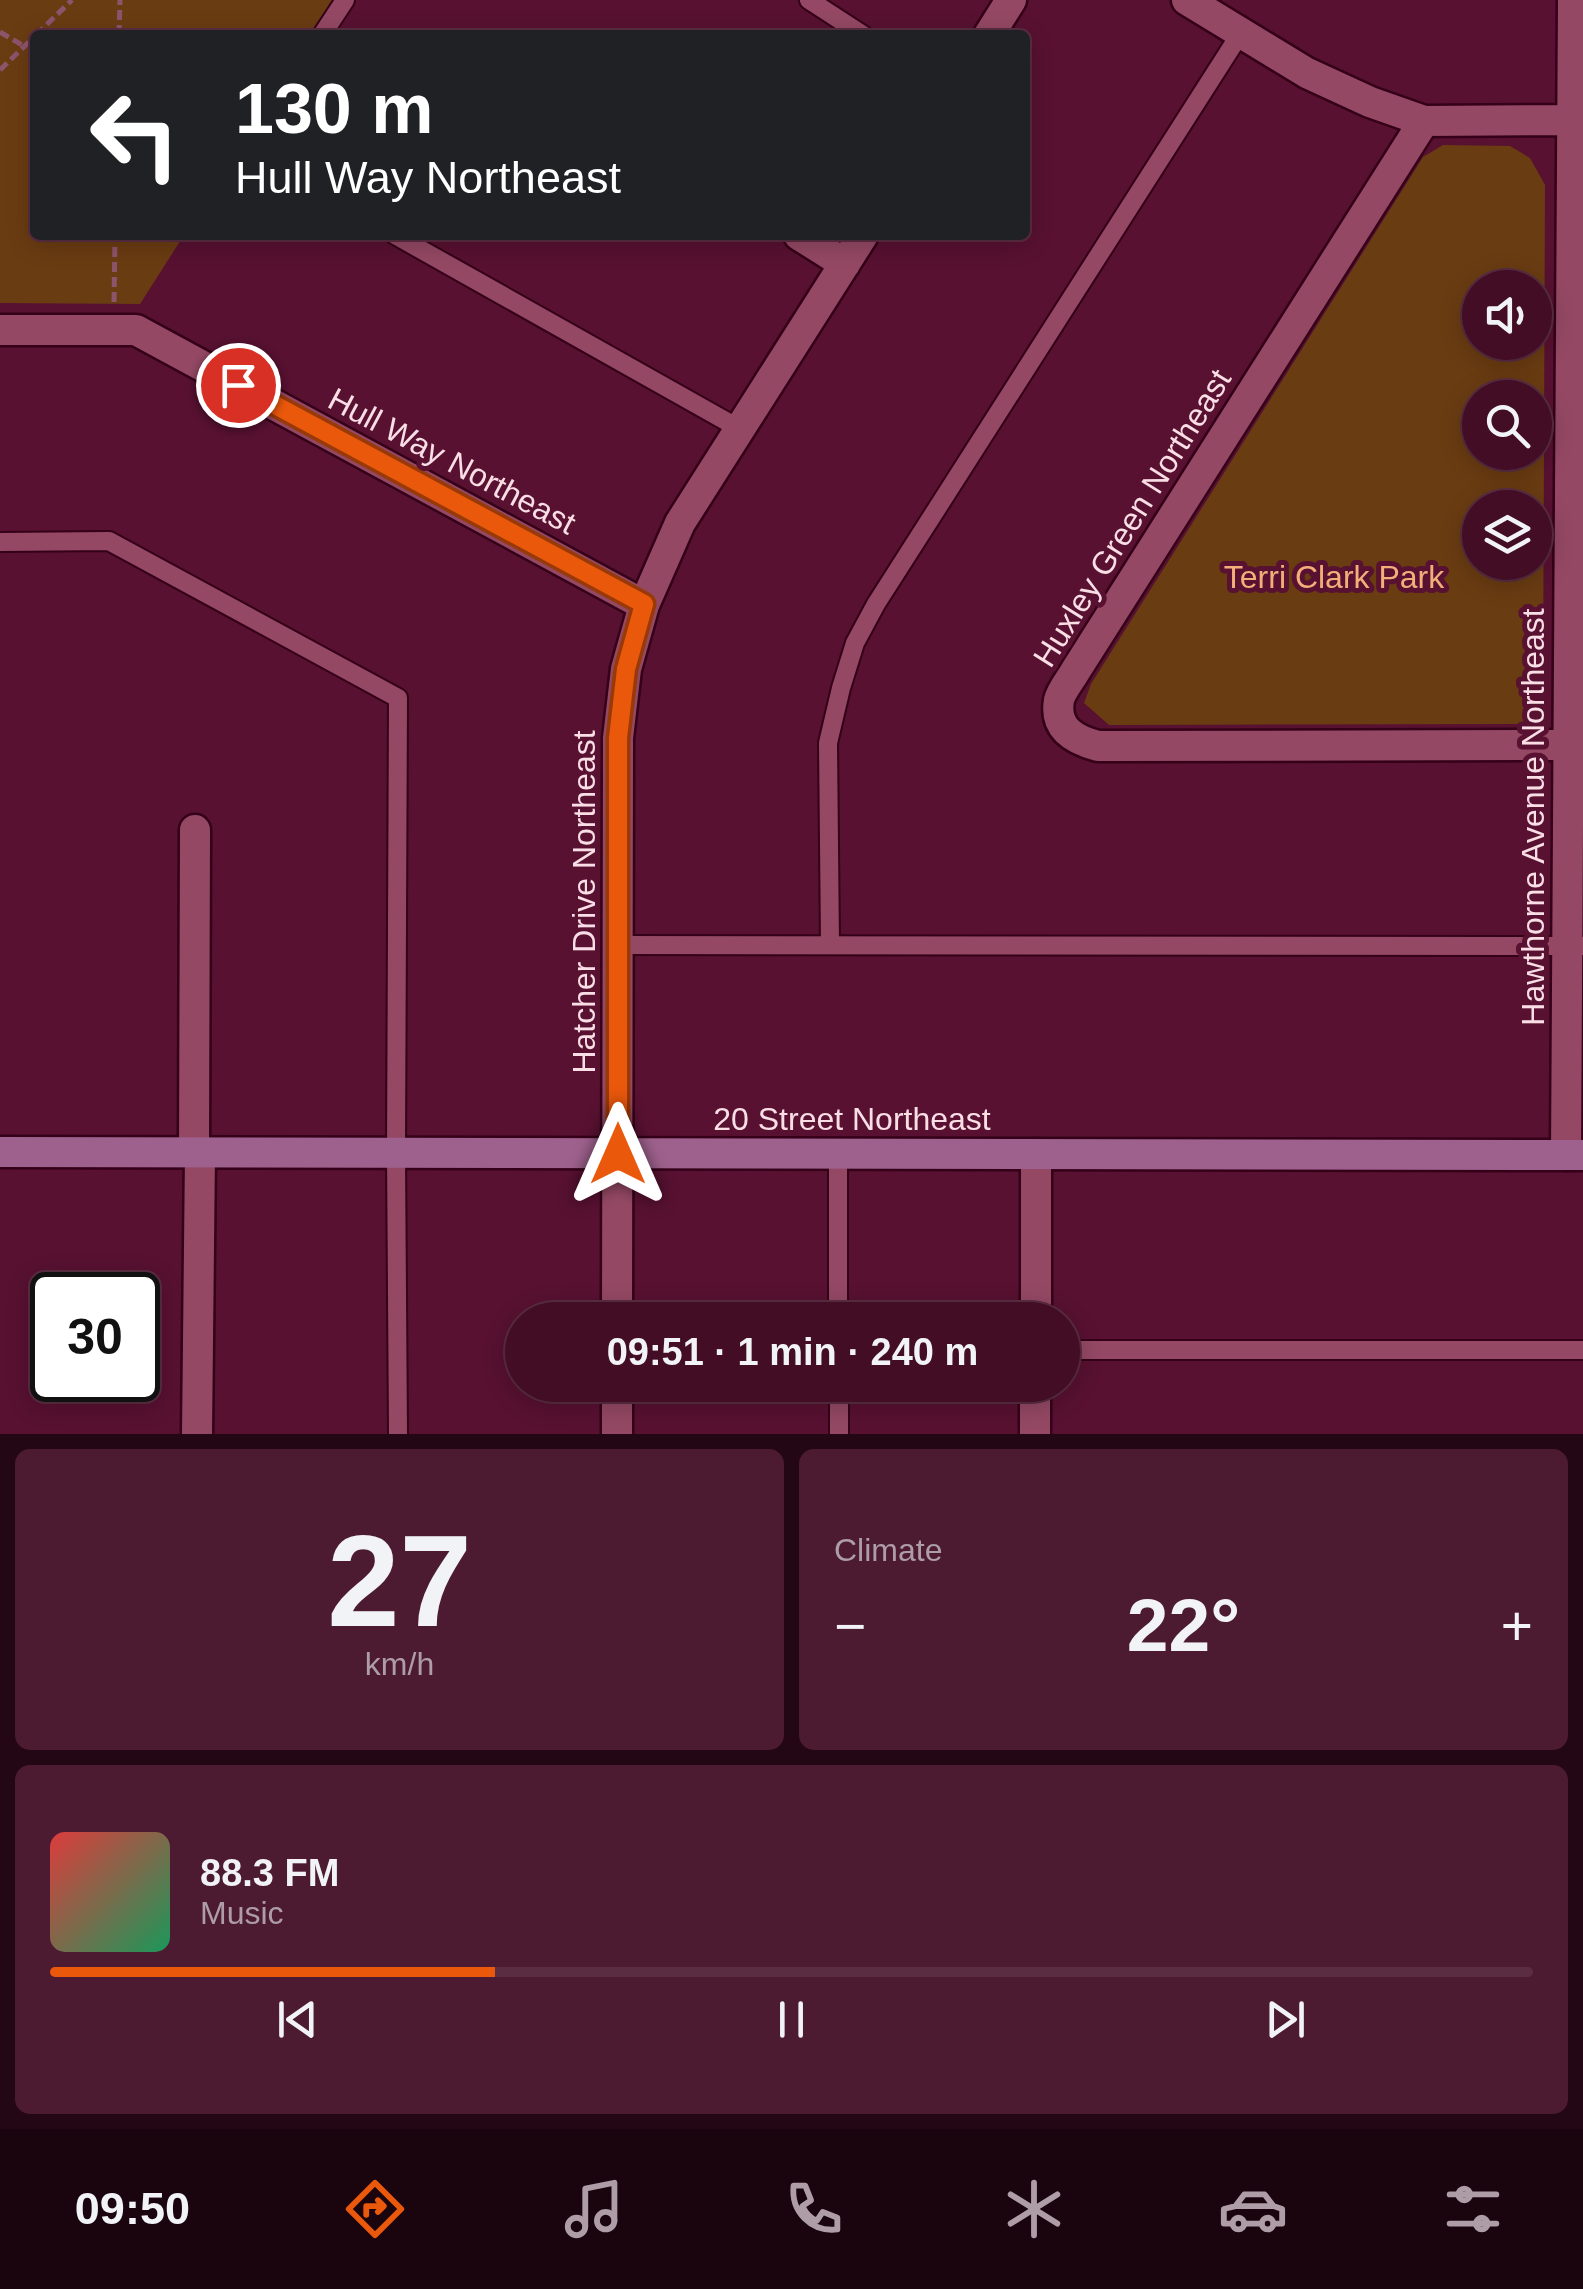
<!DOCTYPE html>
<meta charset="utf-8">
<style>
body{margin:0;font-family:Arial,sans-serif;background:#4c1b32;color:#f1f3f6;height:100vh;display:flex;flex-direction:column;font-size:38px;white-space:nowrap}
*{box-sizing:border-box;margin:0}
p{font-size:32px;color:#ae9ca7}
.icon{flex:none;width:55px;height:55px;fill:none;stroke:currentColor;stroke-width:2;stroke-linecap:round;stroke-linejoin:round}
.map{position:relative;height:1434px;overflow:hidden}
.drawer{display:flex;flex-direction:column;gap:15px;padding:15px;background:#240714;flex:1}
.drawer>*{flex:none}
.hud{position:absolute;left:30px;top:30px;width:1000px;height:210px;border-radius:10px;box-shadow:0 5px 25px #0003,0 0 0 2px #5a2d42;background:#202124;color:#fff;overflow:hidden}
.controls{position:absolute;left:1462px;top:270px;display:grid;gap:20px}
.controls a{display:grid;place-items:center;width:90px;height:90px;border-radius:50%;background:#420d25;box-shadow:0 5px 25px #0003,0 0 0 2px #5a2d42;font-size:50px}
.speed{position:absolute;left:30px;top:1272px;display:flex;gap:20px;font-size:50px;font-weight:700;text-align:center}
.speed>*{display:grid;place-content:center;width:130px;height:130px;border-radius:50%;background:#420d25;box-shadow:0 5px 25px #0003,0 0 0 2px #5a2d42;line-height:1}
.speed .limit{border:5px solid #111;border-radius:15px;background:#fff;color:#111}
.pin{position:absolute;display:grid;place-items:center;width:85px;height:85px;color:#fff;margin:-42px;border:5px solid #fff;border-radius:50%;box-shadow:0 2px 10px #0007}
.me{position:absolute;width:110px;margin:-55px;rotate:0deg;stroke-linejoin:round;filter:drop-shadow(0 0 8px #0008)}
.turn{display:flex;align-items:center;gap:35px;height:210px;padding:0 40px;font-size:45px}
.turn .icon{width:130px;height:130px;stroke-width:2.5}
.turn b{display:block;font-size:70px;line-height:85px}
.big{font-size:75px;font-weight:700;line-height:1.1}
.drawer .widget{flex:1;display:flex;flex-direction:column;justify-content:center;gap:15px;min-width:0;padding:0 35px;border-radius:15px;background:#4c1b32}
.drawer .dial{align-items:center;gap:0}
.dial b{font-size:130px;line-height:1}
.song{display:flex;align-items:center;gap:30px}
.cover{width:120px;height:120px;border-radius:15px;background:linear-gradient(135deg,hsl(0 70% 55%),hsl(150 70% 35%))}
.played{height:10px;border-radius:5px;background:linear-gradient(90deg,#ea580c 30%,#5a2d42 30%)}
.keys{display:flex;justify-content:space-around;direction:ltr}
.heat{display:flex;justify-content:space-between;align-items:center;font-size:55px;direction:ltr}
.drawer .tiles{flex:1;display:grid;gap:15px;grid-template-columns:1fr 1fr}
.widget:last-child{grid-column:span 2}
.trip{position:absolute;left:505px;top:1302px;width:575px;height:100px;border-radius:50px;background:#420d25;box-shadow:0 5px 25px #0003,0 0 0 2px #5a2d42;font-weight:700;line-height:100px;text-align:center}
.dock{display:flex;height:160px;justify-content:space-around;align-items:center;background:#1a050f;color:#ae9ca7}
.dock .icon{width:70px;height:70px}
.dock .on{color:#ea580c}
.dock b{font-size:45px;color:#f1f3f6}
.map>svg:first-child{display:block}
.green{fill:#6a3c12;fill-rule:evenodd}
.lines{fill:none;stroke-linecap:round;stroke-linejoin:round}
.lane-casing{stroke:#350119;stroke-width:22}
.street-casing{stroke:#350119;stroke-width:35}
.secondary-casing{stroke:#350119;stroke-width:35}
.path{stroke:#8d546c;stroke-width:5;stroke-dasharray:10 5;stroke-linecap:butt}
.lane{stroke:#944864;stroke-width:18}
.street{stroke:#944864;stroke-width:30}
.secondary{stroke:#9e618d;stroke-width:30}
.route-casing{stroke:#983908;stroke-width:25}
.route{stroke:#ea580c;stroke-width:18}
.labels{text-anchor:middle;stroke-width:10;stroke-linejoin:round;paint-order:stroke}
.street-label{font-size:32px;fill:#f9dee6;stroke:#581131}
.park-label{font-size:32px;fill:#f3ae79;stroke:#581131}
</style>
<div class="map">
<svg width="1583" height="1434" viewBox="0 0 1583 1434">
<rect width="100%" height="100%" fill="#581131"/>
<path class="green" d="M0,0H333L310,35H35V235H184L140,304L0,303Z
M1443,145L1510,146L1530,158L1545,185L1543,704L1523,724L1109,725L1084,703L1091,684L1423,157ZM1480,288H1535V342H1480ZM1480,398H1535V452H1480ZM1480,508H1535V562H1480Z"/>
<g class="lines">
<defs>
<path id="lane" d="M809,0L863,35
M322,35L345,0
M395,235L740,429
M0,542L109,541L398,698L396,1153L398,1434
M830,944L828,743L841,688L855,643L876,604L1240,34
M618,945L1583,946
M838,1154V1320
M1062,1350H1583
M839,1385V1434"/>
<path id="street" d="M1187,0L1307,73L1370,102L1424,121L1573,120
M989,35L1011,0
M1424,121L1076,670C1071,679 1061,691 1059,700C1054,729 1075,740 1098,746L1583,745
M799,235L845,264
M0,330H136L644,605
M194,1153L195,830
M1566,1155L1573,0
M617,1320L618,738L626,669L644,605L680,523L863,235
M1036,1320V1154
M197,1434L200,1153
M617,1434V1385
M1035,1434V1385"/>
<path id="secondary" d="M0,1152L1583,1155"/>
</defs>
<use href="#lane" class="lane-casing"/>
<use href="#street" class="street-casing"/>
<use href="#secondary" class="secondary-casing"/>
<path class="path" d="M0,32L24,46
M36,35L72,0
M119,35L120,0
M0,70L35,36
M114,302L115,235"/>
<use href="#lane" class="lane"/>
<use href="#street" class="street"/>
<use href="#secondary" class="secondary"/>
</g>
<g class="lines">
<defs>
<path id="route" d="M238,385L644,604L626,669L618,738V1154"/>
</defs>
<use href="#route" class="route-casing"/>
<use href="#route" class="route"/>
</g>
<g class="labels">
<g class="street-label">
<text transform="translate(452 461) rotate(28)" y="11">Hull Way Northeast</text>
<text transform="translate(1132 518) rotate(-58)" y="11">Huxley Green Northeast</text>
<text transform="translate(1533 817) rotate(-90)" y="11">Hawthorne Avenue Northeast</text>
<text transform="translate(584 902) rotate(-90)" y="11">Hatcher Drive Northeast</text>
<text x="852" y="1130">20 Street Northeast</text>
</g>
<g class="park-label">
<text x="1334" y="588">Terri Clark Park</text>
</g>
</g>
</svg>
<div class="controls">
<a><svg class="icon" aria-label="sound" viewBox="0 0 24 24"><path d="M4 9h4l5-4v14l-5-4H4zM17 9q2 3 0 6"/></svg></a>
<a><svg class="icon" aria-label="search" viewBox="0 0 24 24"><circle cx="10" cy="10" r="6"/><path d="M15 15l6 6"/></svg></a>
<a><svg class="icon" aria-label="layers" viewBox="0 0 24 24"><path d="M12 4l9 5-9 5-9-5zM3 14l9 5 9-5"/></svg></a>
</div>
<div class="speed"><div class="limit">30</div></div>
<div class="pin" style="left:238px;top:385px;background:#d93025"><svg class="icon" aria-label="arrive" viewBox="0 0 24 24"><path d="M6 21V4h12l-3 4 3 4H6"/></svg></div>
<svg class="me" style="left:618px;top:1154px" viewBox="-20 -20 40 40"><path d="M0-17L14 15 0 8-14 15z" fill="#ea580c" stroke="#fff" stroke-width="4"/></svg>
<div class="trip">09:51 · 1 min · 240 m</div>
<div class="hud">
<div class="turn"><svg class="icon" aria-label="left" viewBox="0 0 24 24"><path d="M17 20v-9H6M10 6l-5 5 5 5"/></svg><div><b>130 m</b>Hull Way Northeast</div></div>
</div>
</div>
<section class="drawer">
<div class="tiles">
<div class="widget dial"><b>27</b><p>km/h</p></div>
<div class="widget"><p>Climate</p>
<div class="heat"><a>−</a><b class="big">22°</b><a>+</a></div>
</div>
<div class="widget">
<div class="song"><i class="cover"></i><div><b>88.3 FM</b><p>Music</p></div></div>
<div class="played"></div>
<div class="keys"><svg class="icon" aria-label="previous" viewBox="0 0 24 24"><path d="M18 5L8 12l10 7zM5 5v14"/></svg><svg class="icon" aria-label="pause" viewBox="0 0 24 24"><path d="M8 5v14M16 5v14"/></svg><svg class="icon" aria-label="next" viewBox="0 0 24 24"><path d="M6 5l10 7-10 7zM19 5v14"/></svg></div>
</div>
</div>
</section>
<nav class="dock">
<b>09:50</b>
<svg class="icon on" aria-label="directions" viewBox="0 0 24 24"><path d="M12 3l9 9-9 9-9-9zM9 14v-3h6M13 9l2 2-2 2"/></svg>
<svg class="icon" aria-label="music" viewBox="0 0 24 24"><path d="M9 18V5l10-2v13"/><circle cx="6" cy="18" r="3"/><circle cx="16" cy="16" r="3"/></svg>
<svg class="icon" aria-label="phone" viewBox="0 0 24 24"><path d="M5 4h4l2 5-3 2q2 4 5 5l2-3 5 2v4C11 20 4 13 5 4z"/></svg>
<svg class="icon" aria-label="climate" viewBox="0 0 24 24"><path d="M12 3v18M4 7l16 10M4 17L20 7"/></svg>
<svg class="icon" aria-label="car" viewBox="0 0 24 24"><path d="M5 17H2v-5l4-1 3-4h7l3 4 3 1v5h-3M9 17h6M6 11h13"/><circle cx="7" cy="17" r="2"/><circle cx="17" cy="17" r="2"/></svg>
<svg class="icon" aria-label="filters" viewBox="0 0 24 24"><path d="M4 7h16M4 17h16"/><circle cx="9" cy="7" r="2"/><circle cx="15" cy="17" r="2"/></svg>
</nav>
